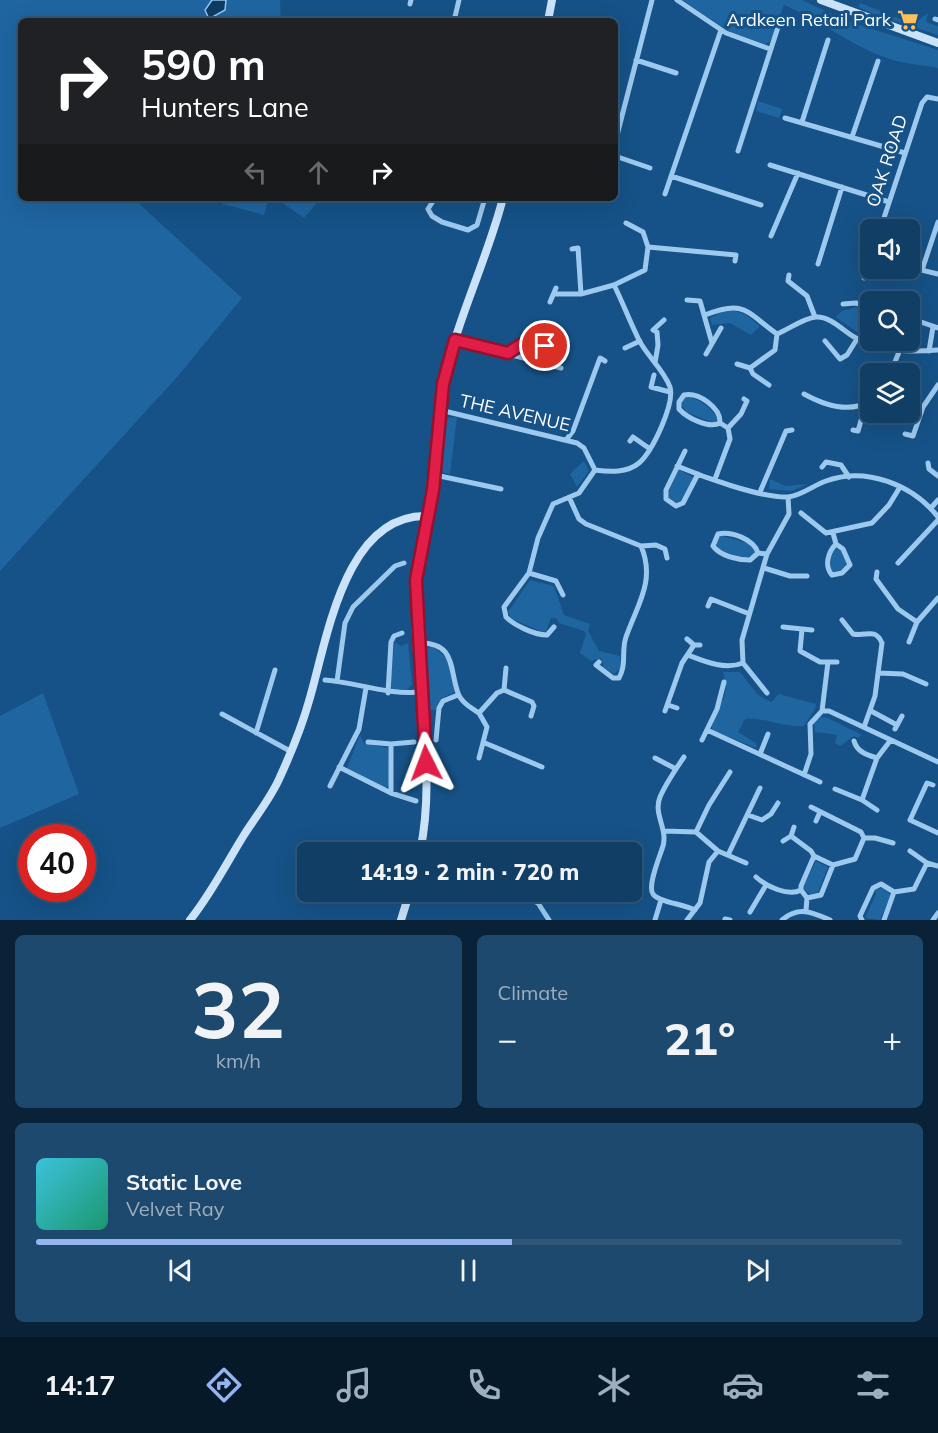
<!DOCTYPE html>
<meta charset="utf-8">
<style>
body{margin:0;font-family:Mulish,sans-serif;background:#1e496e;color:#f1f3f6;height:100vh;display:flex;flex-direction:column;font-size:22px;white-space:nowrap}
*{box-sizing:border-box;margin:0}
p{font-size:20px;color:#9caebf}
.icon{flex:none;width:33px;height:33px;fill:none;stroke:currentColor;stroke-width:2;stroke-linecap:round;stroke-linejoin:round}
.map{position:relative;height:920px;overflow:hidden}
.details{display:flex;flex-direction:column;gap:15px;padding:15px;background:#092238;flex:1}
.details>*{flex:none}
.guide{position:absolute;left:18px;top:18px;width:600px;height:183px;border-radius:9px;box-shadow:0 6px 24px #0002,0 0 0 2px #305779;background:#202124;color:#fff;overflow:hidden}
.fabs{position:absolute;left:860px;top:219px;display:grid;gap:12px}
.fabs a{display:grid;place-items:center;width:60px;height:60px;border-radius:9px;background:#103e65;box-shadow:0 6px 24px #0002,0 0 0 2px #305779;font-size:30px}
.speed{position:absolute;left:18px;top:824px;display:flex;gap:12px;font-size:30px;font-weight:700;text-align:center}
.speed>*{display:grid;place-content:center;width:78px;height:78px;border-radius:50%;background:#103e65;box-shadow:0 6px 24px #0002,0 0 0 2px #305779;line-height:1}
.speed .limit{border:9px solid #d22;background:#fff;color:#111}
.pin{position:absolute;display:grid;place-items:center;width:51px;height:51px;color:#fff;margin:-26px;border:3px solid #fff;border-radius:50%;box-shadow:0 2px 6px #0007}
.me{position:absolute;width:66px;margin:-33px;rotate:357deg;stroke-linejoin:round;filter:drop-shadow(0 0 4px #0008)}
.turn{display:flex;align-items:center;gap:21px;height:126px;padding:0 24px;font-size:27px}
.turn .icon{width:78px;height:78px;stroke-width:2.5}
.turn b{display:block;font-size:42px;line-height:51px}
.lanes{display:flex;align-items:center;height:57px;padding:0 24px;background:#0003;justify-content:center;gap:30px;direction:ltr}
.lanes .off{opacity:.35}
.big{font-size:45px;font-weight:800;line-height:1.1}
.details .card{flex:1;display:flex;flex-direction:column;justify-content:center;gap:9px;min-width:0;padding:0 21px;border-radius:9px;background:#1e496e}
.details .dial{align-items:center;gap:0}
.dial b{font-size:78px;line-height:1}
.song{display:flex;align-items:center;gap:18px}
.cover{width:72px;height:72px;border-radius:9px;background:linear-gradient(135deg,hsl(190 70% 55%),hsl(160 70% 35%))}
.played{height:6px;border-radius:3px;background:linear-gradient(90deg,#95b2f1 55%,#305779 55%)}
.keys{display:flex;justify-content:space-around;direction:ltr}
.heat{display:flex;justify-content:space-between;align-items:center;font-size:33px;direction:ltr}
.details .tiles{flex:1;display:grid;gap:15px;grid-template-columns:1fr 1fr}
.card:last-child{grid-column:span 2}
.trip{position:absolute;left:297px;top:842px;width:345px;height:60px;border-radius:9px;background:#103e65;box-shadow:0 6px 24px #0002,0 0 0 2px #305779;font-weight:800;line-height:60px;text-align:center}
.menu{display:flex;height:96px;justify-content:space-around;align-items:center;background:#061928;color:#9caebf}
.menu .icon{width:42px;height:42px}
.menu .on{color:#95b2f1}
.menu b{font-size:27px;color:#f1f3f6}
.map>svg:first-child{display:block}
.green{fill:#1f65a0}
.water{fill:#0e3b64;stroke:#8fc5f1;stroke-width:1.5}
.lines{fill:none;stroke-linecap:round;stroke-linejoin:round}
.street{stroke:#9dc9ee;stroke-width:5}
.secondary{stroke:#cae3fa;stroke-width:8}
.route-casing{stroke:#92132f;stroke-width:15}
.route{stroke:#e11d48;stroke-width:10}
.labels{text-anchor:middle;stroke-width:6;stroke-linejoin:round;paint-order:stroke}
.poi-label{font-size:18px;fill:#fff;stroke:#165287;text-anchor:end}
.street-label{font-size:18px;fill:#fff;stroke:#165287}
</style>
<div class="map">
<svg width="938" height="920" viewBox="0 0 938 920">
<rect width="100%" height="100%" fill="#165287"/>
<path class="green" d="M0,0H280L281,21H21V198H133L242,298L178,376L0,571Z
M682,0H802L847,21L938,50V68C926,65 913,65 901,62C859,53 824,21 784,5L779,19L774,17L772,22L776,27L771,41L765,44L732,33Z
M860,3L913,24L928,13L926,22L938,26V35L876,15L858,7Z
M758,101L782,109L779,118L756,111Z
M219,198H269L264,215L223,204Z
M280,198H321L304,218L280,201Z
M856,307L870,312V337L857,332L836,317L842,311Z
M728,309L745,314L760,326L751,335L730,323L712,325L710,318Z
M686,396C697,398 714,409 718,420L714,423L686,412L681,403Z
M457,417L450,474L444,473L439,466L442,426L446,418Z
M584,461L589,471L577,487L570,474Z
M680,470L694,478L683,499L676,503L669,498L668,493L677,471Z
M770,479L785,486L809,484L791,491L769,489Z
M719,535L747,543L755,549L754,553L746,558L721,551L716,547Z
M836,548L842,551L848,564L845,569L831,572V555Z
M530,580L554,586L564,615L590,624L588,631L599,651L620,656L621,667L614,674L604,668L601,658L591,661L580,653L586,634L584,631L559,623L556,618H551L546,631L543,632L512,619L508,612Z
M395,639L396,643L401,646L408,643L412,684L408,689H392L390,684Z
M432,646L449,660L455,692L442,698L436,710H429L425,650Z
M723,672H740L758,695L771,702L779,694L816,704L815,709L804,726C784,728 765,717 745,719L738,732L757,744L756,748L712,730C712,709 733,700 723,672Z
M43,693L79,794L0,828V716Z
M822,717L828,718L862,735L858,738L854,736L840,746L835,743L837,735L815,732L814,721Z
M360,735L364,743L388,748L390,785L385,788L347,768Z
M814,860L828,867L817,895L811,896L803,887L815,863Z
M883,888L891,895L880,920L865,918L876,894L875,889Z"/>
<path class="water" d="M212,0H226L225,10L209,19L205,10Z"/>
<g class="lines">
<path class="street" d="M677,0L726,33L770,49
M410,4L411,0
M935,19L938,20
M454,21L459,0
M636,60L676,73
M785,118L905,153
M802,122L828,40
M852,137L878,61
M615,143L652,0
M738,151L780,21
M615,156L650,168
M770,165L889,202
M671,176L761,205
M665,194L721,30
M435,198L428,209L432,216L442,222L468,230L477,225L485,198
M880,230L922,103L927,97L938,99
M771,236L798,173
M648,247L736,255L735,261
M572,249L578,248L581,294
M818,264L842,187
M909,267L938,274
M922,270L938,222
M789,275L788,281L807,296L815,317
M864,278L870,261
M554,294H581L614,285L645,270L648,247L643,232L626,223
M687,300L700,301L712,343
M550,302L556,288
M843,304L856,303L870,307
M705,315C745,299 746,312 777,334
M921,322L938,328
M777,334C789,329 804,318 816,317C831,316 844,332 856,338C883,352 909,352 938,350
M455,340L561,368
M825,341L840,359L847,355L857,339
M625,348L640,341
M929,351L933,327
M508,353L522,344L551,346
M706,354L721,328
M655,363L658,345L657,332L653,330L664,320
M737,364L750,368L753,374L769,385
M750,368L775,350L777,334
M890,374L899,352
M654,375L651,387L670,392
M804,394C824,405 849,414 870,401
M440,410L577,443L584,448L595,470C610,472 627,473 639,463C652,452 675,404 670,387C664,370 647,356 639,340C630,322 623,303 614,285
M728,428L741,414L747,401L744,399
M853,430L858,431L866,403
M905,434L913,436L923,407L938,385
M566,440L573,431L600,358L605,361
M630,441L633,437L650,449
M685,451L666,490V499L676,506L683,503L698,474
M928,463L929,469L938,476
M677,466C703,477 761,498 788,497C801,496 814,485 826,481C866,466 913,485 938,517
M822,467L826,462L841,465L849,477
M435,475L501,489
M715,479L730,439L728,428L720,423C721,408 699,392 684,395L679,402V409C687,418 709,429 720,423
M760,492L786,431L792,430
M569,497L579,519L586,524L641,546L656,545L665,549L667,558
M931,508L938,500
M801,513L826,533L872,523L889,505L900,487
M833,533L836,544L843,549L850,565L842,573L832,575C824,566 828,552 836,544
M758,553C754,539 731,531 718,534L713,546C720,556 738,560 750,560L758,553L767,554
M898,563L938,520
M764,568L790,576H807
M877,572L876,579L898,609L917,622
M529,573L556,581L563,595
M708,606L711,599L747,613
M842,620L853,634C866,637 875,627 882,643L875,696L864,727
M554,627L547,635C535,635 515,626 506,617L504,607L529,573L538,538L553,504L579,493L595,470
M783,627L812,630
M802,629L800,651L820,662H837
M687,639L694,645H700
M909,642L917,622L938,598
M418,643C456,642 449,668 458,693C461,702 471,708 479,713L497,693L504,690L532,702L534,706L531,716
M688,655C706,662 725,670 743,663
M599,662L596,665L613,678H619C627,664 621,651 626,637C637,605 656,581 641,546
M878,673L903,674L926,684
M325,680C360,683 385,695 422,692
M337,681L345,623L353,607L395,566L404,563
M504,690L506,668
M388,693L391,642L394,636L402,633
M767,693L743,663L742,640L767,554L789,514L788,497
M668,705L677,708
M665,711L682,663L694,645
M822,711L828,662
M871,711L897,725
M479,713L487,727L479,758
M222,714L290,751
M895,729L902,716
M707,730L820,782
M256,733L275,670
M436,740L439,708L443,701L458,695
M702,740L717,709L724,682
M854,741C857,752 867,755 877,758
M368,742L391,744L414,742
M485,743L542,767
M391,744V793
M760,754L768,734
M684,757C676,769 666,783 660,797C653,814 668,829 663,846C660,856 647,886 653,894C658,902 684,904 695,910
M655,758L676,769
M339,767L391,793L416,801
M804,775L811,754L810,724L822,711H829L938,762
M933,785L927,783L910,820L938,833
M330,786L359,729L366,688
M835,789L862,800L877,758L890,741
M862,800L877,810
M811,807L861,832L864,838H875L893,843
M748,815L762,820L771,814L778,803
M816,821L820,812
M664,831L696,832L718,851
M696,832L709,805L730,772
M791,836L811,851L814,856
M783,841L791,836L794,827
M910,851L927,863L938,866
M728,855L760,788
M833,865L855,859L864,838
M756,877C766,886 788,897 801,890
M515,891L538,903L549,920
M894,892L914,889L927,863
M806,910L807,898L801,890V886L814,856L833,865L821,895L807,898
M750,912L766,885
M725,919L730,920
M655,920L661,900
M687,920L700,903L709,862L718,851L746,863
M782,920C799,906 812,912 830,920
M862,920L860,916L873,888L881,884L894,892L884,920
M933,920L938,913"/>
<path class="secondary" d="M821,0L938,43
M548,21L552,0
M420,852C439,762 410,671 416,581C419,546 430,512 434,478C439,441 437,402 447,366C462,309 488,256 503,198
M190,920C211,894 226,864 244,835C256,816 271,798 280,777C291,753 302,726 309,701C327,641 344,513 428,516
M401,920L410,891"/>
</g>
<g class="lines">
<defs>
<path id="route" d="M426,763L416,580L433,490L443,384L455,340L508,353L522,344L545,346"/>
</defs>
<use href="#route" class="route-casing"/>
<use href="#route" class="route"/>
</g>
<defs>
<symbol id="supermarket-bare" viewBox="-9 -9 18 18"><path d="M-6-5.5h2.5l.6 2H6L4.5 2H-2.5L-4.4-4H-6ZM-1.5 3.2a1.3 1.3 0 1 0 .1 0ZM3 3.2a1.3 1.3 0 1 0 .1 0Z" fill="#ffc059" stroke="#165287" stroke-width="2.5" paint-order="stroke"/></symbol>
</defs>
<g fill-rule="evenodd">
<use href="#supermarket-bare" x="893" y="5" width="30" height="30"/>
</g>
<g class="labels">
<g class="poi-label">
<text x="891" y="26">Ardkeen Retail Park</text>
</g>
<g class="street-label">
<text transform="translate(887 161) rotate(-72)" y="6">OAK ROAD</text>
<text transform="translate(515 413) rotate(13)" y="6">THE AVENUE</text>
</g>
</g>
</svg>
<div class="fabs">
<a><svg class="icon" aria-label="sound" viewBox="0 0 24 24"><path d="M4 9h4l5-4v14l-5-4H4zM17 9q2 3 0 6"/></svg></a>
<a><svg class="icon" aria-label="search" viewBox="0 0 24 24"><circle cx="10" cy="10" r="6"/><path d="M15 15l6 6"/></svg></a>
<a><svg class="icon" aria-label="layers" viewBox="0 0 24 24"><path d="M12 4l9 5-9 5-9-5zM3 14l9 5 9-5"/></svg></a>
</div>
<div class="speed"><div class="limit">40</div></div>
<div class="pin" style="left:545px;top:346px;background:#d93025"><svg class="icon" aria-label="arrive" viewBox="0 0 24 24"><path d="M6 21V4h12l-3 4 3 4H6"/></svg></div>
<svg class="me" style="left:426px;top:763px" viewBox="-20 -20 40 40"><path d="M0-17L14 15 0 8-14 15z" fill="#e11d48" stroke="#fff" stroke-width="4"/></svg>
<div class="trip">14:19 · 2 min · 720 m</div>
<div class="guide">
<div class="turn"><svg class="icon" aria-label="right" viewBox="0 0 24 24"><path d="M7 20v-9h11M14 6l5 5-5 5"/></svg><div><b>590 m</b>Hunters Lane</div></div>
<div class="lanes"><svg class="icon off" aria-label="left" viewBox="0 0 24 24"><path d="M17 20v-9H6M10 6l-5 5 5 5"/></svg><svg class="icon off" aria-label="ahead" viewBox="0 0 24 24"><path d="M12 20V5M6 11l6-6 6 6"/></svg><svg class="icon" aria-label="right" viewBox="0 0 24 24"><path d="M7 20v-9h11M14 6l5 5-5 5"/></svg></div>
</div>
</div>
<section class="details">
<div class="tiles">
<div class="card dial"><b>32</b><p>km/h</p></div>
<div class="card"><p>Climate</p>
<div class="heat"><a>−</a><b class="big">21°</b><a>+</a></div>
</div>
<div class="card">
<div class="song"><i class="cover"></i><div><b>Static Love</b><p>Velvet Ray</p></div></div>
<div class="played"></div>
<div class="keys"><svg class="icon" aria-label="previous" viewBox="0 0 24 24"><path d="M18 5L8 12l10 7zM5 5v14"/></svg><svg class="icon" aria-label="pause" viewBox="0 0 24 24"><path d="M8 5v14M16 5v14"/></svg><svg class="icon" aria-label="next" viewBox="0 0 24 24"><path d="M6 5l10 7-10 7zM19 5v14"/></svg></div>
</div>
</div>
</section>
<nav class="menu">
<b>14:17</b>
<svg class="icon on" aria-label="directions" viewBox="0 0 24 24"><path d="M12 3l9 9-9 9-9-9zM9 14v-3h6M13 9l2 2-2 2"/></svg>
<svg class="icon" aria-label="music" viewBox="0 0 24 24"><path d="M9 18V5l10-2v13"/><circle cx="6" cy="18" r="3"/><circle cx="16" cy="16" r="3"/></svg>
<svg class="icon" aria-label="phone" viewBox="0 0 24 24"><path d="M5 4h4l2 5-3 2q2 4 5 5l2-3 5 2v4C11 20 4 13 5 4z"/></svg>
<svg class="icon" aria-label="climate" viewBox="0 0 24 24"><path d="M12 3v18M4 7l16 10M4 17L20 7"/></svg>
<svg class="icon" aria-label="car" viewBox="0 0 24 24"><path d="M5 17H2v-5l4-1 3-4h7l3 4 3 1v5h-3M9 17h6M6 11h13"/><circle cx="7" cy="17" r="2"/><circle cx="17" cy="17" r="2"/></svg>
<svg class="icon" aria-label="filters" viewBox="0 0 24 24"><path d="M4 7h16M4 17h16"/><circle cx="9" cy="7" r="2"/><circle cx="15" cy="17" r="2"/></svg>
</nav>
